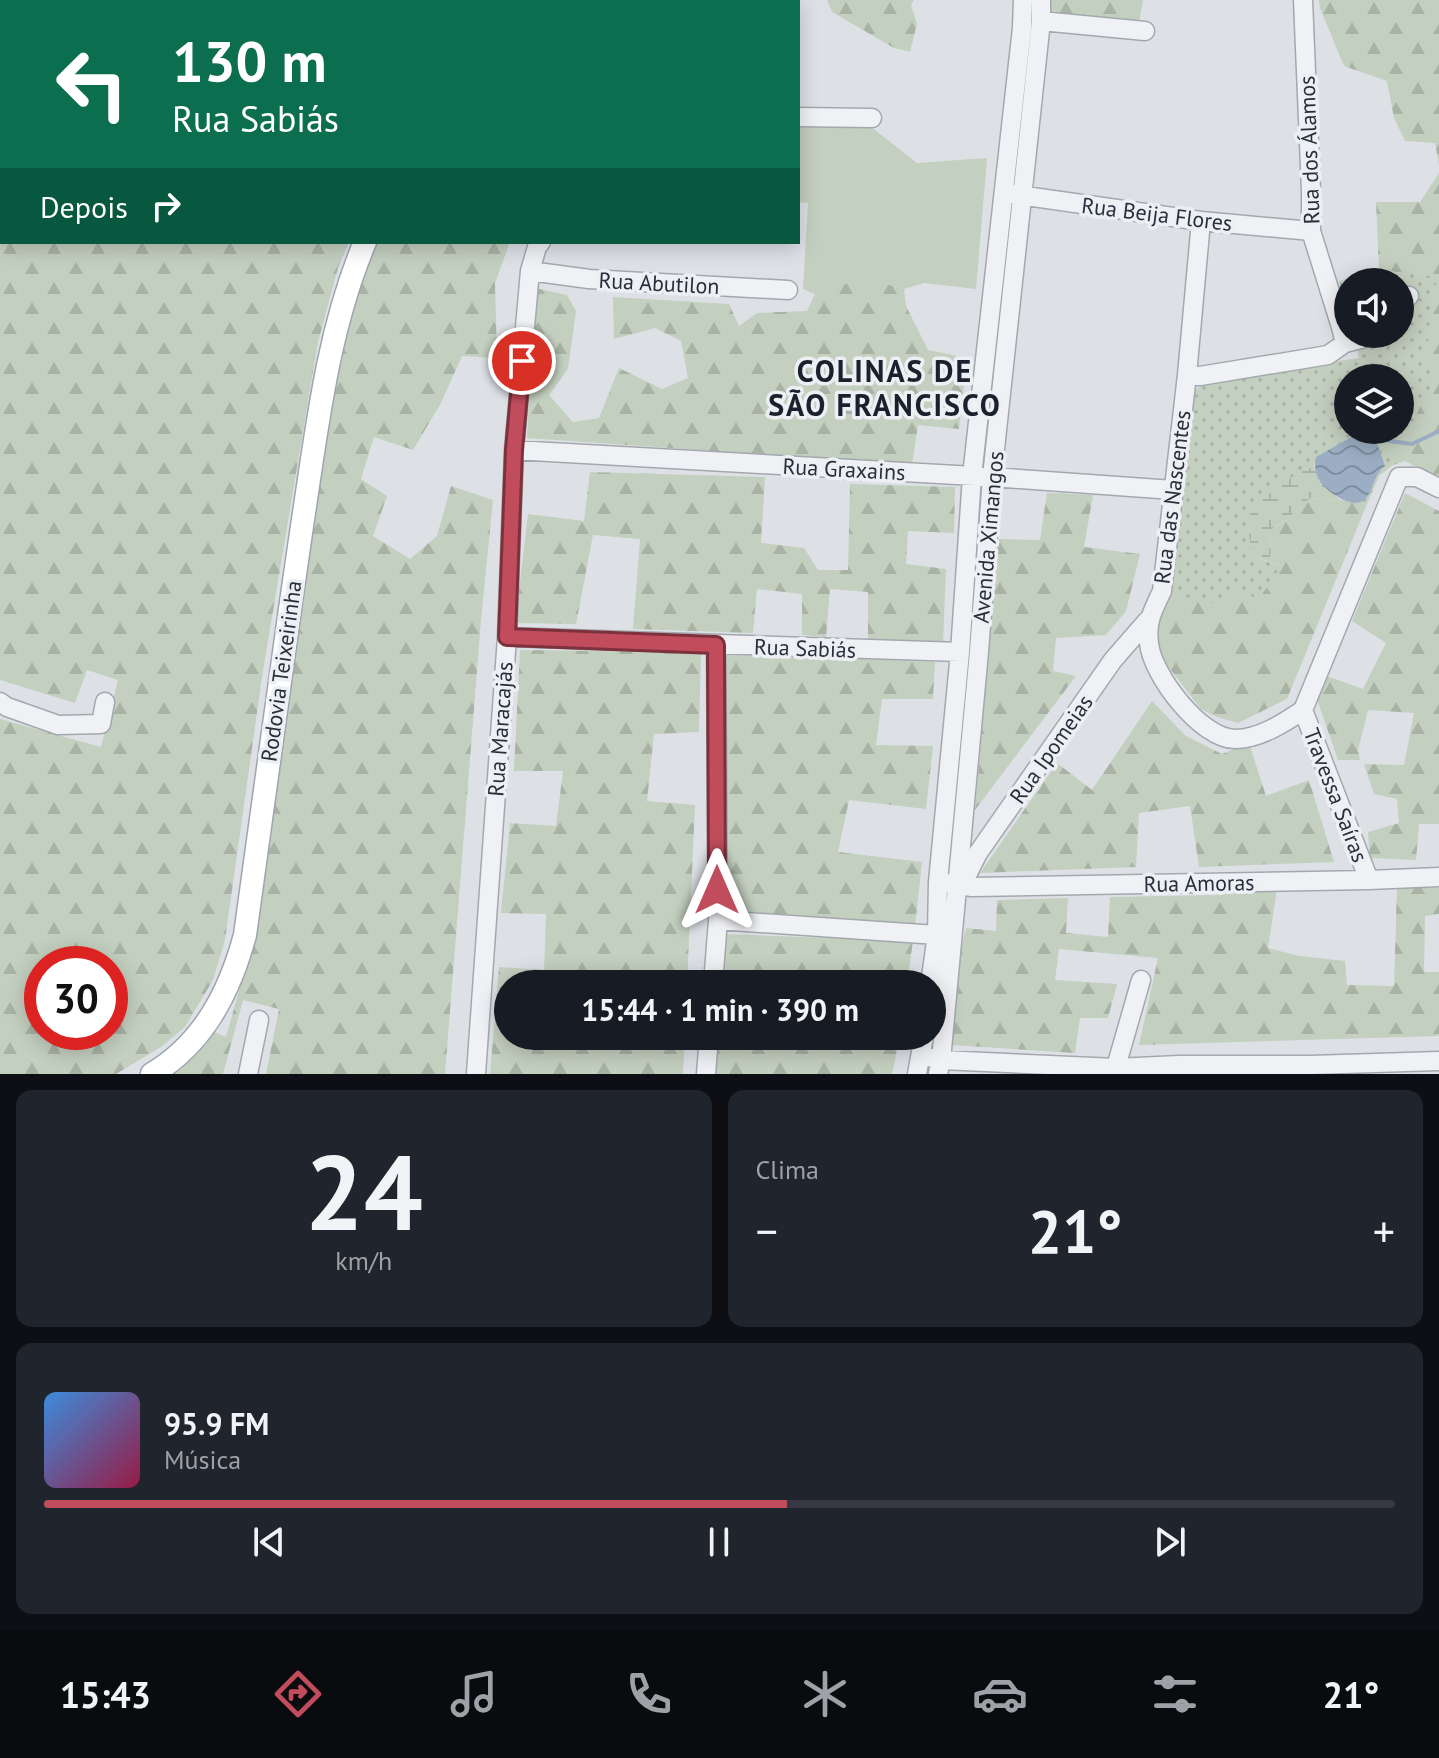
<!DOCTYPE html>
<html lang="pt">
<meta charset="utf-8">
<style>
body{margin:0;font-family:"PT Sans",sans-serif;background:#20242c;color:#f1f3f6;height:100vh;display:flex;flex-direction:column;font-size:30px;white-space:nowrap}
*{box-sizing:border-box;margin:0}
p{font-size:26px;color:#9ea1a6}
.icon{flex:none;width:44px;height:44px;fill:none;stroke:currentColor;stroke-width:2;stroke-linecap:round;stroke-linejoin:round}
.map{position:relative;height:1074px;overflow:hidden}
.panel{display:flex;flex-direction:column;gap:16px;padding:16px;background:#0d0f14;flex:1}
.panel>*{flex:none}
.hud{position:absolute;left:0px;top:0px;width:800px;height:244px;box-shadow:0 4px 20px #0003;background:#0b6e4f;color:#fff;overflow:hidden}
.controls{position:absolute;left:1334px;top:268px;display:grid;gap:16px}
.controls a{display:grid;place-items:center;width:80px;height:80px;border-radius:50%;background:#171b24;box-shadow:0 4px 20px #0003;font-size:40px}
.speed{position:absolute;left:24px;top:946px;display:flex;gap:16px;font-size:40px;font-weight:700;text-align:center}
.speed>*{display:grid;place-content:center;width:104px;height:104px;border-radius:50%;background:#171b24;box-shadow:0 4px 20px #0003;line-height:1}
.speed .limit{border:12px solid #d22;background:#fff;color:#111}
.pin{position:absolute;display:grid;place-items:center;width:68px;height:68px;color:#fff;margin:-34px;border:4px solid #fff;border-radius:50%;box-shadow:0 2px 8px #0007}
.me{position:absolute;width:88px;margin:-44px;rotate:0deg;stroke-linejoin:round;filter:drop-shadow(0 0 6px #0008)}
.turn{display:flex;align-items:center;gap:28px;height:168px;padding:0 40px;font-size:36px}
.turn .icon{width:104px;height:104px;stroke-width:2.5}
.turn b{display:block;font-size:56px;line-height:68px}
.then{display:flex;align-items:center;height:76px;padding:0 40px;background:#0003;gap:16px;font-size:30px}
.big{font-size:60px;font-weight:600;line-height:1.1}
.panel .widget{flex:1;display:flex;flex-direction:column;justify-content:center;gap:12px;min-width:0;padding:0 28px;border-radius:16px;background:#20242c}
.panel .dial{align-items:center;gap:0}
.dial b{font-size:104px;line-height:1}
.song{display:flex;align-items:center;gap:24px}
.cover{width:96px;height:96px;border-radius:12px;background:linear-gradient(135deg,hsl(210 70% 55%),hsl(340 70% 35%))}
.played{height:8px;border-radius:4px;background:linear-gradient(90deg,#c14c5c 55%,#363941 55%)}
.keys{display:flex;justify-content:space-around;direction:ltr}
.heat{display:flex;justify-content:space-between;align-items:center;font-size:44px;direction:ltr}
.panel .tiles{flex:1;display:grid;gap:16px;grid-template-columns:1fr 1fr}
.widget:last-child{grid-column:span 2}
.trip{position:absolute;left:494px;top:970px;width:452px;height:80px;border-radius:40px;background:#171b24;box-shadow:0 4px 20px #0003;font-weight:600;line-height:80px;text-align:center}
.tabs{display:flex;height:128px;justify-content:space-around;align-items:center;background:#090b0e;color:#9ea1a6}
.tabs .icon{width:56px;height:56px}
.tabs .active{color:#c14c5c}
.tabs b{font-size:36px;color:#f1f3f6}
.map>svg:first-child{display:block}
.grass{fill:#c3cfbf}
.forest{fill:url(#forest-firs);fill-rule:evenodd}
.wetland{fill:url(#wetland-marsh)}
.park{fill:url(#park-dots);fill-rule:evenodd}
.water{fill:url(#water-waves)}
.lines{fill:none;stroke-linecap:round;stroke-linejoin:round}
.stream{stroke:#9baec3;stroke-width:4}
.minor-casing{stroke:#a3a8af;stroke-width:21}
.major-casing{stroke:#9ea5b0;stroke-width:25}
.minor{stroke:#f0f1f4;stroke-width:18}
.major{stroke:#fff;stroke-width:22}
.route-casing{stroke:#7d313c;stroke-width:20}
.route{stroke:#c14c5c;stroke-width:14}
.labels{text-anchor:middle;stroke-width:7;stroke-linejoin:round;paint-order:stroke}
.street-label{font-size:22px;fill:#282f3b;stroke:#eceff4}
.district-label{font-size:30px;font-weight:bold;letter-spacing:2px;fill:#1a202c;stroke:#eceff4}
</style>
<div class="map">
<svg width="1439" height="1074" viewBox="0 0 1439 1074">
<defs>
<pattern id="forest-firs" width="22" height="20" patternUnits="userSpaceOnUse" patternTransform="scale(2)"><rect width="22" height="20" fill="#c3cfbf"/><path d="M5 1l3.5 6h-7zM16 11l3.5 6h-7z" fill="#a8b2a5"/></pattern>
<pattern id="wetland-marsh" width="20" height="14" patternUnits="userSpaceOnUse" patternTransform="scale(2)"><rect width="20" height="14" fill="#c3cfbf"/><path d="M1 5h8M5 5V1M11 12h8M15 12V8" fill="none" stroke="#a8b2a5"/></pattern>
<pattern id="park-dots" width="8" height="8" patternUnits="userSpaceOnUse" patternTransform="scale(2)"><rect width="8" height="8" fill="#c3cfbf"/><path d="M2 2h.1M6 6h.1" fill="none" stroke="#a8b2a5" stroke-width="1.8" stroke-linecap="round"/></pattern>
<pattern id="water-waves" width="16" height="10" patternUnits="userSpaceOnUse" patternTransform="scale(2)"><rect width="16" height="10" fill="#9baec3"/><path d="M0 5q4-4 8 0t8 0" fill="none" stroke="#7e8ea0"/></pattern>
</defs>
<rect width="100%" height="100%" fill="#dde1e6"/>
<path class="grass" d="M798,123L870,126L917,163L987,158L976,289L924,283L904,289L862,279L815,294L803,289L808,203L798,202Z"/>
<path class="forest" d="M0,0H384L389,2H2V242H349L338,268L318,342L262,677L225,940L213,980L185,1027L161,1047L116,1074H0V719L101,747L118,680L87,670L75,703L0,680ZM42,964H110V1032H42Z
M827,0H914L911,5L917,24L910,52L894,48L832,12Z
M1048,0H1143L1139,23L1047,15Z
M1319,0H1439V165L1435,143L1405,141L1394,118L1387,81L1344,66L1320,8Z
M1439,173V479L1405,461L1393,465L1380,432L1409,433L1421,403H1426L1436,378L1424,354L1430,334V306L1438,277L1379,270L1376,202H1420Z
M373,242H510L495,283L497,358L462,356L441,403L413,450L374,437L361,479L387,496L373,536L410,559L437,536L451,486L493,500L481,620L445,1074H266L279,1009L243,1000L223,1074H171L179,1070L214,1032L226,1037L245,969L286,681L340,344Z
M862,278L904,289L906,306L928,350L967,358L959,429L918,425L912,465L527,438L535,288L567,295L576,311L568,369L549,395L573,422L599,418L619,368L662,389L688,378L681,341L655,328L614,339L613,297L729,304L739,326L757,313L807,311L815,294Z
M590,472L765,477L761,543L804,548L818,570H848L850,484L955,487L954,533L908,531L906,564L946,569L943,643L868,639V592L830,589L826,637L802,635V594L757,589L753,633L633,629L640,539L593,535L576,624L515,623L528,514L584,521Z
M1047,493L1093,495L1084,547L1140,554L1126,611L1106,635L1056,638L1053,671L1076,676L975,810L998,539L1040,540Z
M1405,493L1439,511V824H1419L1416,860L1370,858L1368,832L1399,823L1397,799L1374,794L1364,764L1404,765L1414,713L1368,710L1358,750L1360,760H1338L1317,699L1324,675L1363,689L1386,643L1352,621Z
M1310,498L1340,500L1367,504L1287,699L1238,723L1217,717L1201,709L1156,651L1154,622L1168,593L1241,590L1280,566L1270,562L1271,529L1287,519Z
M520,650L701,652L699,732L654,734L647,801L695,805L687,984H508V1036H685L683,1074H490L499,967L544,970L546,914L501,913L510,823L556,826L563,771H514Z
M727,653L935,662L933,699H882L876,745L933,746L926,809L849,800L838,852L922,862L915,926L725,910Z
M1152,701L1186,736L1222,754L1249,743L1266,796L1309,780L1334,862L1199,867L1190,806L1139,813L1136,867L980,873L1057,763L1092,790Z
M1397,888H1439V914L1425,916L1424,972H1439V1036L1139,1045L1158,958L1059,949L1055,980L1117,984L1108,1018H1080L1075,1053L951,1045L957,964L966,928L996,931L997,900L1068,898L1066,933L1108,937L1110,897L1218,895L1277,889L1268,948L1299,956L1345,961L1347,985L1394,986Z
M721,934L913,941L907,984H719Z
M716,1036H900L892,1074H714Z"/>
<path class="wetland" d="M1314,466L1319,481L1340,500L1310,498L1287,519L1271,529L1270,562L1252,556L1246,518C1262,496 1289,476 1314,466Z"/>
<path class="park" d="M1379,270L1438,277L1430,306V334L1424,354L1436,377L1426,404H1421L1409,433L1381,432L1393,465L1379,476L1367,504L1357,503C1372,495 1372,477 1385,466L1372,431L1317,457L1314,466C1289,476 1262,496 1247,518L1252,556L1280,566L1273,579L1258,600L1241,590L1218,604L1168,593L1193,391L1206,383L1317,364L1359,358L1354,334H1400V282H1348V313L1339,281ZM1348,378H1400V430H1348Z"/>
<path class="water" d="M1373,431L1385,466C1372,477 1374,491 1365,499C1353,511 1328,492 1320,482C1315,474 1314,465 1316,457L1355,435Z"/>
<g class="lines">
<path class="stream" d="M1375,441L1383,440L1412,444L1439,431"/>
<defs>
<path id="minor" d="M1303,0L1311,191V231L1341,327L1345,343
M739,2L741,0
M1041,21L1145,31
M798,117L872,118
M1011,194L1201,221L1311,231
M1201,221L1187,375L1162,591C1153,610 1146,622 1149,643C1152,675 1201,739 1235,739C1259,739 1284,723 1303,710L1399,477H1417L1439,488
M530,271L589,279L788,290
M1400,306L1409,296
M1187,375L1200,376L1328,355L1345,343L1368,337L1372,334
M514,450L992,477L1173,490
M507,637L960,652
M0,702L7,707L58,725L101,724L105,702
M1303,710L1369,880
M946,883L972,887L1369,880L1439,877
M962,885L978,853L1113,660L1148,620
M718,920L937,935
M713,984L718,920L716,645
M930,984L937,935L938,882L960,652L972,476L1022,28L1023,0
M921,1055L941,1060L1116,1068L1179,1065H1311L1439,1061
M248,1074L259,1020
M476,1074L507,637L514,450L530,271L537,247L541,242
M706,1074L709,1036
M917,1074L924,1036
M938,1074L941,1060L979,652L992,477L1041,21V0
M1114,1074L1141,980"/>
<path id="major" d="M533,2L535,0
M152,1074C204,1043 230,991 245,935C264,798 282,662 302,526C317,429 327,332 365,242"/>
</defs>
<use href="#minor" class="minor-casing"/>
<use href="#major" class="major-casing"/>
<use href="#minor" class="minor"/>
<use href="#major" class="major"/>
</g>
<g class="lines">
<defs>
<path id="route" d="M522,361L514,450L507,637L716,645L717,890"/>
</defs>
<use href="#route" class="route-casing"/>
<use href="#route" class="route"/>
</g>
<g class="labels">
<g class="street-label">
<text transform="translate(1309 150) rotate(-92)" y="8">Rua dos Álamos</text>
<text transform="translate(1157 214) rotate(7)" y="8">Rua Beija Flores</text>
<text transform="translate(659 283) rotate(3)" y="8">Rua Abutilon</text>
<text transform="translate(844 469) rotate(3)" y="8">Rua Graxains</text>
<text transform="translate(1172 497) rotate(-83)" y="8">Rua das Nascentes</text>
<text transform="translate(988 537) rotate(-85)" y="8">Avenida Ximangos</text>
<text transform="translate(805 648) rotate(2)" y="8">Rua Sabiás</text>
<text transform="translate(281 671) rotate(-82)" y="8">Rodovia Teixeirinha</text>
<text transform="translate(500 729) rotate(-86)" y="8">Rua Maracajás</text>
<text transform="translate(1051 749) rotate(-55)" y="8">Rua Ipomeias</text>
<text transform="translate(1336 795) rotate(69)" y="8">Travessa Saíras</text>
<text transform="translate(1199 883) rotate(-1)" y="8">Rua Amoras</text>
</g>
<g class="district-label">
<text x="885" y="382">COLINAS DE<tspan x="885" dy="34">SÃO FRANCISCO</tspan></text>
</g>
</g>
</svg>
<div class="controls">
<a><svg class="icon" aria-label="sound" viewBox="0 0 24 24"><path d="M4 9h4l5-4v14l-5-4H4zM17 9q2 3 0 6"/></svg></a>
<a><svg class="icon" aria-label="layers" viewBox="0 0 24 24"><path d="M12 4l9 5-9 5-9-5zM3 14l9 5 9-5"/></svg></a>
</div>
<div class="speed"><div class="limit">30</div></div>
<div class="pin" style="left:522px;top:361px;background:#d93025"><svg class="icon" aria-label="arrive" viewBox="0 0 24 24"><path d="M6 21V4h12l-3 4 3 4H6"/></svg></div>
<svg class="me" style="left:717px;top:890px" viewBox="-20 -20 40 40"><path d="M0-17L14 15 0 8-14 15z" fill="#c14c5c" stroke="#fff" stroke-width="4"/></svg>
<div class="trip">15:44 · 1 min · 390 m</div>
<div class="hud">
<div class="turn"><svg class="icon" aria-label="left" viewBox="0 0 24 24"><path d="M17 20v-9H6M10 6l-5 5 5 5"/></svg><div><b>130 m</b>Rua Sabiás</div></div>
<div class="then">Depois<svg class="icon" aria-label="right" viewBox="0 0 24 24"><path d="M7 20v-9h11M14 6l5 5-5 5"/></svg></div>
</div>
</div>
<section class="panel">
<div class="tiles">
<div class="widget dial"><b>24</b><p>km/h</p></div>
<div class="widget"><p>Clima</p>
<div class="heat"><a>−</a><b class="big">21°</b><a>+</a></div>
</div>
<div class="widget">
<div class="song"><i class="cover"></i><div><b>95.9 FM</b><p>Música</p></div></div>
<div class="played"></div>
<div class="keys"><svg class="icon" aria-label="previous" viewBox="0 0 24 24"><path d="M18 5L8 12l10 7zM5 5v14"/></svg><svg class="icon" aria-label="pause" viewBox="0 0 24 24"><path d="M8 5v14M16 5v14"/></svg><svg class="icon" aria-label="next" viewBox="0 0 24 24"><path d="M6 5l10 7-10 7zM19 5v14"/></svg></div>
</div>
</div>
</section>
<nav class="tabs">
<b>15:43</b>
<svg class="icon active" aria-label="directions" viewBox="0 0 24 24"><path d="M12 3l9 9-9 9-9-9zM9 14v-3h6M13 9l2 2-2 2"/></svg>
<svg class="icon" aria-label="music" viewBox="0 0 24 24"><path d="M9 18V5l10-2v13"/><circle cx="6" cy="18" r="3"/><circle cx="16" cy="16" r="3"/></svg>
<svg class="icon" aria-label="phone" viewBox="0 0 24 24"><path d="M5 4h4l2 5-3 2q2 4 5 5l2-3 5 2v4C11 20 4 13 5 4z"/></svg>
<svg class="icon" aria-label="climate" viewBox="0 0 24 24"><path d="M12 3v18M4 7l16 10M4 17L20 7"/></svg>
<svg class="icon" aria-label="car" viewBox="0 0 24 24"><path d="M5 17H2v-5l4-1 3-4h7l3 4 3 1v5h-3M9 17h6M6 11h13"/><circle cx="7" cy="17" r="2"/><circle cx="17" cy="17" r="2"/></svg>
<svg class="icon" aria-label="filters" viewBox="0 0 24 24"><path d="M4 7h16M4 17h16"/><circle cx="9" cy="7" r="2"/><circle cx="15" cy="17" r="2"/></svg>
<b>21°</b>
</nav>
